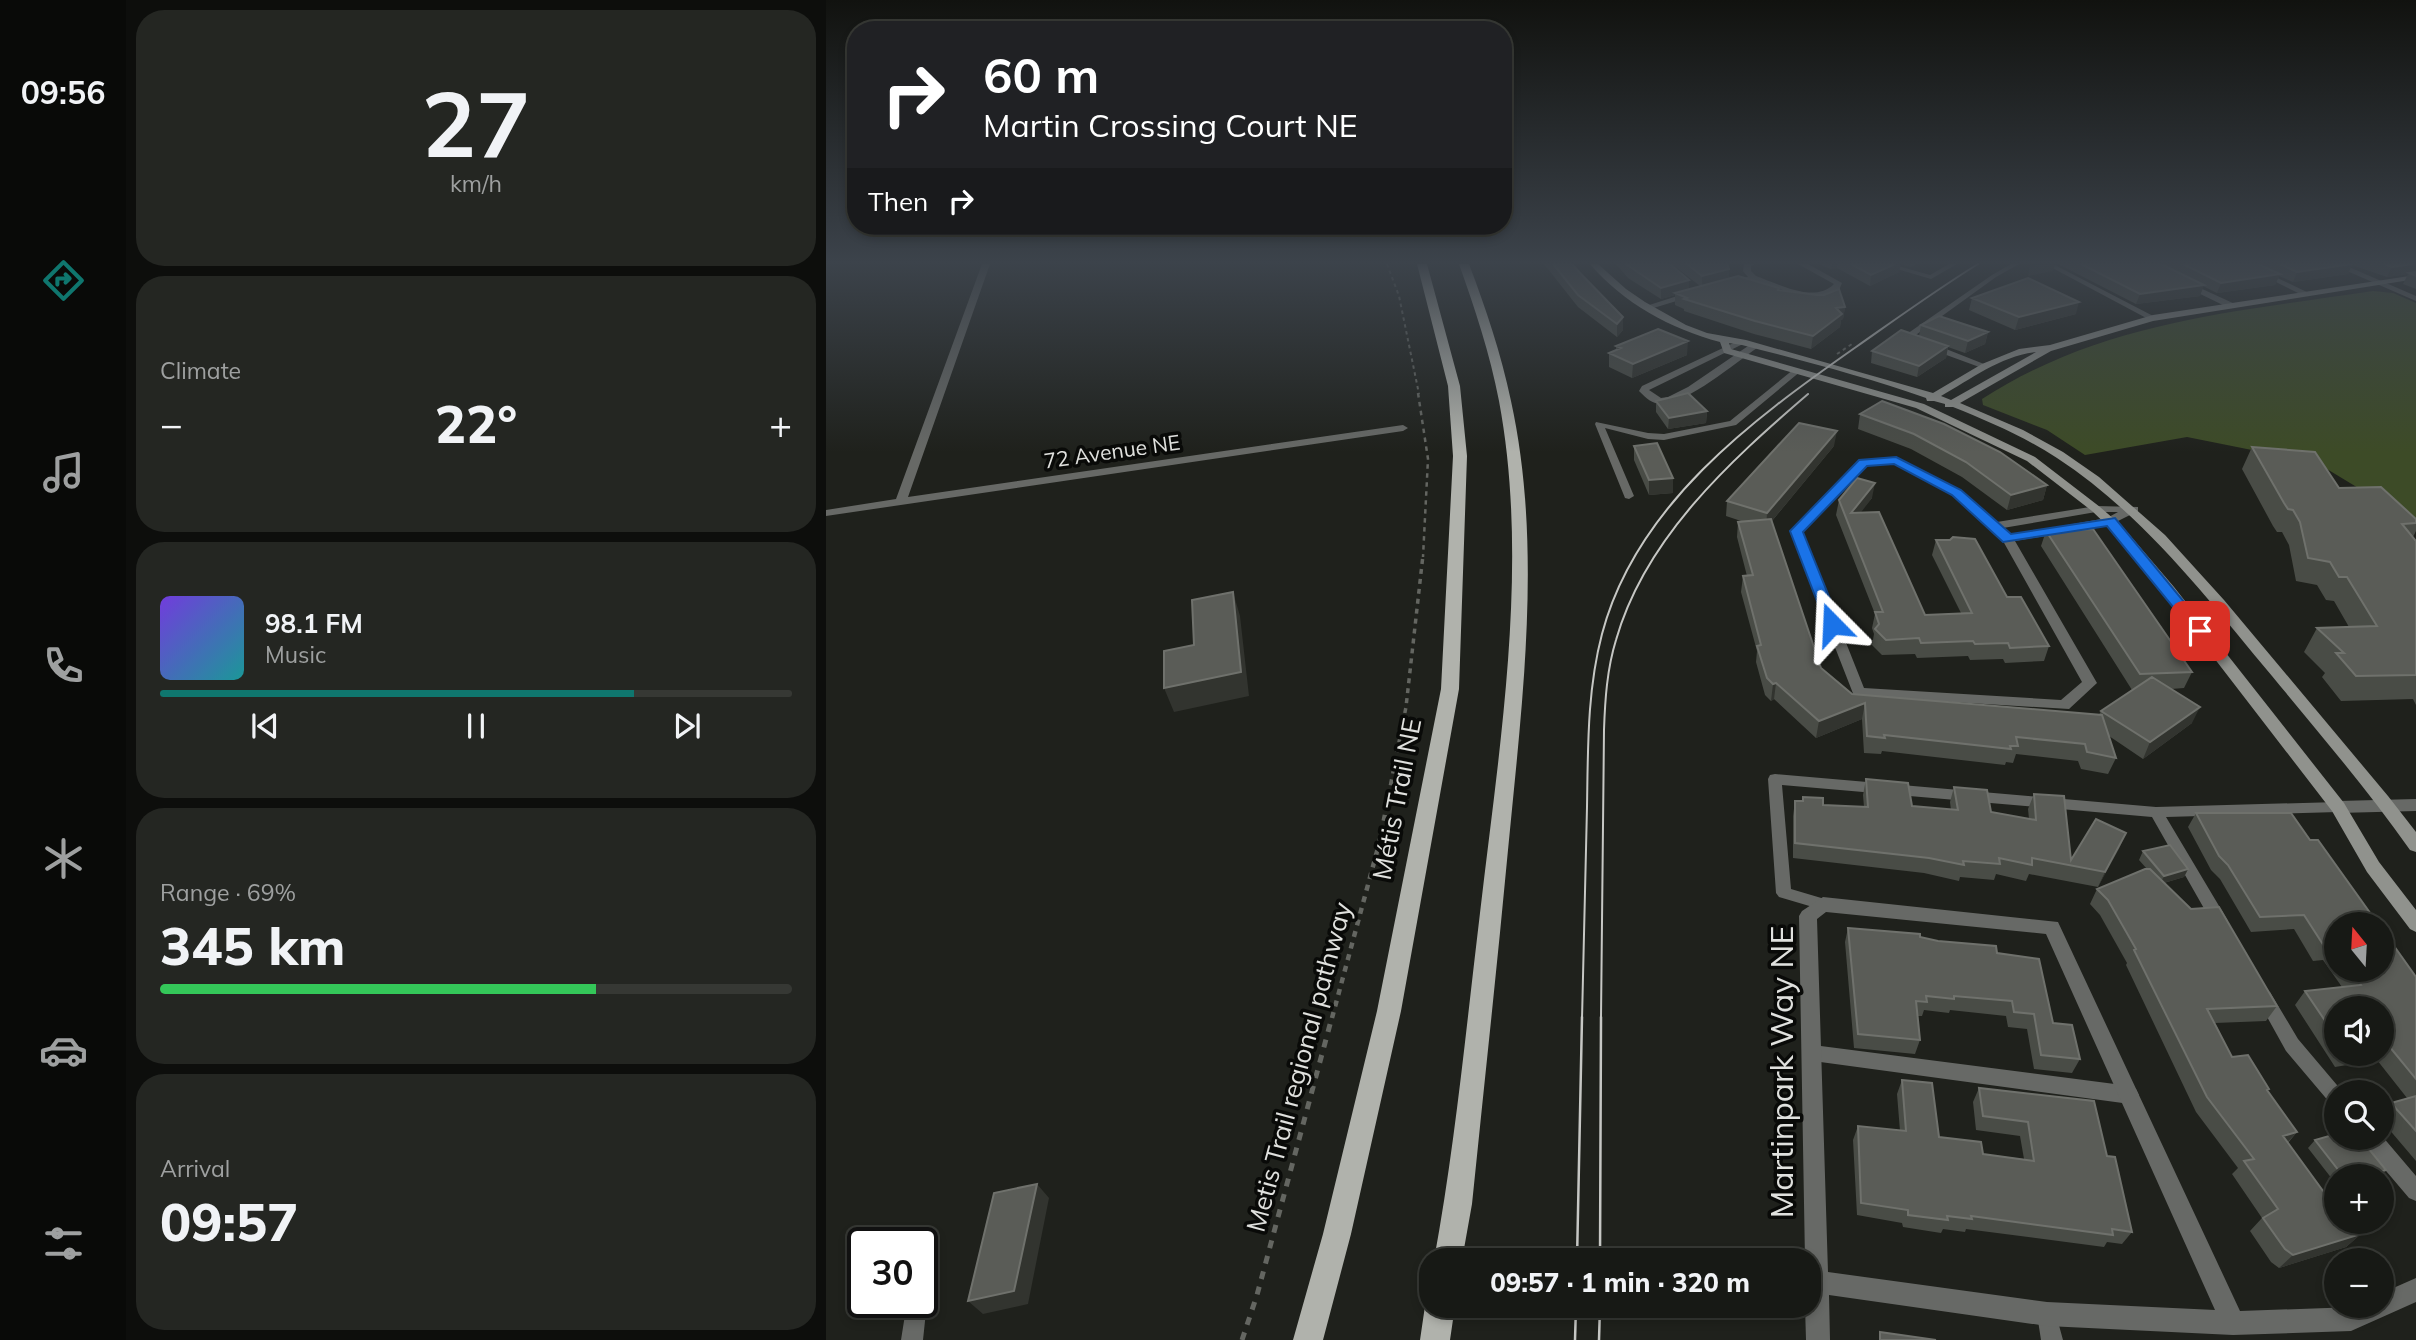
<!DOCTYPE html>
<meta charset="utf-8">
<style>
body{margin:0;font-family:Mulish,sans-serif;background:#242622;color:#f1f3f6;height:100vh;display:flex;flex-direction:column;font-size:26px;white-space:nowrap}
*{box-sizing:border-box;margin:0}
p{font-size:23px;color:#9ea0a0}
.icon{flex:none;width:38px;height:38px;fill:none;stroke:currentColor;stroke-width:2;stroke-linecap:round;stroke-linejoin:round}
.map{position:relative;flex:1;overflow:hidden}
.details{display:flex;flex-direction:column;gap:10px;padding:10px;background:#0d0e0c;width:700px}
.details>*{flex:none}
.top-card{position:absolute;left:21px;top:21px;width:665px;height:214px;border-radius:28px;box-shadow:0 4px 10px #0003,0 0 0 2px #363834;background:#202124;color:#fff;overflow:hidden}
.needle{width:46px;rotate:342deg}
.tools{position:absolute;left:1498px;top:912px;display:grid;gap:14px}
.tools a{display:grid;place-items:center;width:70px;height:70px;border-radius:50%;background:#171915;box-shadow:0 4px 10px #0003,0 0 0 2px #363834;font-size:35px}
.speed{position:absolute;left:21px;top:1227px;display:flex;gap:14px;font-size:35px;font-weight:700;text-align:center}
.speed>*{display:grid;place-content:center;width:91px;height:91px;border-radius:50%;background:#171915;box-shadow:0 4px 10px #0003,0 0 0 2px #363834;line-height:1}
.speed .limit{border:4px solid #111;border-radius:10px;background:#fff;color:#111}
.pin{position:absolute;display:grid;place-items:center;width:60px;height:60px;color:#fff;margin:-30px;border-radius:14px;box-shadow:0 4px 10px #0006}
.me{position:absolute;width:77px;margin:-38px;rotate:339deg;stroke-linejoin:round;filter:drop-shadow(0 0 5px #0008)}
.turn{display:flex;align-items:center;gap:24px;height:147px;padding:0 21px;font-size:32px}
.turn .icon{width:91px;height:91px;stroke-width:2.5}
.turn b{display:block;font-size:49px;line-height:60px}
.then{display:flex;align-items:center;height:66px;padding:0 21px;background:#0003;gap:14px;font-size:26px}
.big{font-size:52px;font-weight:800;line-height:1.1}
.details .widget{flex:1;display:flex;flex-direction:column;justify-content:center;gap:10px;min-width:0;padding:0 24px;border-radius:28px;background:#242622}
.details .dial{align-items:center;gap:0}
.dial b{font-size:91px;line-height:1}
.song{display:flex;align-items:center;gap:21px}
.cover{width:84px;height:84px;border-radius:10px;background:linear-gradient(135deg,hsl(260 70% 55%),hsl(180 70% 35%))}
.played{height:7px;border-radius:4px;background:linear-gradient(90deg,#0f766e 75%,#363834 75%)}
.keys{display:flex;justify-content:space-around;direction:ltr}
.heat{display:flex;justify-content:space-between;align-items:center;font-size:38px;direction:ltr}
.charge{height:10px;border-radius:5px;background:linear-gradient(90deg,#34c759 69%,#363834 0)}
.trip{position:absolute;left:593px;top:1248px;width:402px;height:70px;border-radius:28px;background:#171915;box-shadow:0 4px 10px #0003,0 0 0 2px #363834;font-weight:800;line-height:70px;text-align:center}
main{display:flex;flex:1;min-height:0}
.dock{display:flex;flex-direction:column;width:126px;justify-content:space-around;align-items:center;background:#090a08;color:#9ea0a0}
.dock .icon{width:49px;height:49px}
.dock .current{color:#0f766e}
.dock b{font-size:32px;color:#f1f3f6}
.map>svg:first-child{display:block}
.green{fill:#3d4b27}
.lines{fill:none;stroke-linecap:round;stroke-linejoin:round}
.path-far4{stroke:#646661;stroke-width:2;stroke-dasharray:3.5 3.5;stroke-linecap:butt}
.path-far3{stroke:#646661;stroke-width:2.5;stroke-dasharray:4.5 4.5;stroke-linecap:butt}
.path-far2{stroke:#646661;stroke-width:3.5;stroke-dasharray:5 5;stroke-linecap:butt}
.path-far1{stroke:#646661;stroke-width:4.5;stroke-dasharray:6 6;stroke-linecap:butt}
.path{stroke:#646661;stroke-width:5;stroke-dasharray:8 8;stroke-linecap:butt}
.lane{fill:#676966;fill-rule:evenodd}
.street{fill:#676966;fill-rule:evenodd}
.secondary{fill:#90928d;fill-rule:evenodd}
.primary{fill:#b0b2ac;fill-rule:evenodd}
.tram-far1{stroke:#c6c7c4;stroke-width:2}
.tram{stroke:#c6c7c4;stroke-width:2.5}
.wall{fill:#494c46;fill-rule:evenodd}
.shaded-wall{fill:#32342f}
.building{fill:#5a5c57;stroke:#6f716c;stroke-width:2}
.route{fill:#1a73e8;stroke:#114b97;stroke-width:2}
.labels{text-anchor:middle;stroke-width:7;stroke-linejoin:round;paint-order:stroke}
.far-street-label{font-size:21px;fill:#e0e1de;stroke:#090a08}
.street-label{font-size:26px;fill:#e0e1de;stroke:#090a08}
.near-street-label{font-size:32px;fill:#e0e1de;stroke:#090a08}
</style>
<main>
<nav class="dock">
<b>09:56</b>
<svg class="icon current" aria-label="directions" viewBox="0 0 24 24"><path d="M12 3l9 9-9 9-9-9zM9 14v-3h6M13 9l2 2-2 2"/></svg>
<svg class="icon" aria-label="music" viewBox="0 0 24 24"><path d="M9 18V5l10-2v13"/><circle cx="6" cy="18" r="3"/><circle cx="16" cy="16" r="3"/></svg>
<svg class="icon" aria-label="phone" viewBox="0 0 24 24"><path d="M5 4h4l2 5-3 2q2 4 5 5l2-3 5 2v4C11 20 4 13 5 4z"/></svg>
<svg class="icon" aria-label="climate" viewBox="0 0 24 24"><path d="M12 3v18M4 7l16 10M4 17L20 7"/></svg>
<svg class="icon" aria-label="car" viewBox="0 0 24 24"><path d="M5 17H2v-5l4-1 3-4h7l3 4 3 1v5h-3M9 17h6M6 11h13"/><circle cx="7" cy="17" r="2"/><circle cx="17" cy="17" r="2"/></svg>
<svg class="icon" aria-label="filters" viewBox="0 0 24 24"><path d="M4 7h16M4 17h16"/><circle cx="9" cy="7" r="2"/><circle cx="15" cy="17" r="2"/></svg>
</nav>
<section class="details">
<div class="widget dial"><b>27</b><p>km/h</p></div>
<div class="widget"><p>Climate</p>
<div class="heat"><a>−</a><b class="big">22°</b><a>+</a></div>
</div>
<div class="widget">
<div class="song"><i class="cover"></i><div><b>98.1 FM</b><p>Music</p></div></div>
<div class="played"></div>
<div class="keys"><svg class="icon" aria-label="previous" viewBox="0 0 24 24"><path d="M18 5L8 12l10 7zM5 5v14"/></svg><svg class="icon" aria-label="pause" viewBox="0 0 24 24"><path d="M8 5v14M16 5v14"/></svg><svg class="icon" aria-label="next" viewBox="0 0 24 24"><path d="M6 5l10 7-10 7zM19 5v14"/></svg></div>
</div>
<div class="widget"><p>Range · 69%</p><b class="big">345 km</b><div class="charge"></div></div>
<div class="widget"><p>Arrival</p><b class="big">09:57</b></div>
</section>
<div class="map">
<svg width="1590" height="1340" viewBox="0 0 1590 1340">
<rect width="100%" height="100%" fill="#1f211c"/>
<path class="green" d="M1547,291L1567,293L1590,303V523L1491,463L1361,437L1259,455L1221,430L1157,405L1156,399C1277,321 1408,312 1547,291Z"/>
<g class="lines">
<path class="path-far4" d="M561,264L573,296L593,394
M1011,354L1026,344"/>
<path class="path-far3" d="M592,393L602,459L597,557"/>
<path class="path-far2" d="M569,762L580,707L597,555"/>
<path class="path-far1" d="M506,1018L553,844L570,760"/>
<path class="path" d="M416,1340L431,1295L506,1017"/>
<path class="lane" d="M1054,264H1065L1104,275L1123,264H1131L1105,279Z
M1185,264H1193L1170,277L1087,337L1093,339V343L1078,340V336L1166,275Z
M1219,264H1227L1331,318L1324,320Z
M1414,264H1422L1485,294L1478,296Z
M1104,345H1110L1163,366L1156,368L1104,349Z
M968,369L975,371L910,425L838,440L822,439L779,428L808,496L803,499L799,498L769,424L770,422L822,433L838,434L904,421Z
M949,774L1330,807L1512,802L1517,803L1519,807L1517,811L1512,812L1340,817L1402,921L1400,926L1394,928L1388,926L1326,817L956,785L965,889L1002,900L1005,904L1002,908L997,910L953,897L950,893L942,779L944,775Z
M1438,990L1444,992L1472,1039L1516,1091L1510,1092V1106L1504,1103L1460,1051L1430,997L1432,992Z
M987,1045L1304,1086L1310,1089L1313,1095L1310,1101L1304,1104L987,1061L981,1059L978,1053L981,1047Z
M1556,1136L1590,1176V1201L1583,1198L1538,1145L1536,1138Z
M96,1294L101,1302L97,1340H75L81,1302H96Z
M1221,1304L1228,1307L1237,1340H1215L1211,1314L1214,1307Z"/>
<path class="street" d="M156,264H164L82,497L577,425L582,428L577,431L0,516V510L70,499Z
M918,264H929L925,266V271L930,276C953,284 988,304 1008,284L972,264H982L1016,283L1013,290C973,309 964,287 928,281C920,280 910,285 901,285V281L922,277L917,271Z
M1505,264H1516L1590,296V301Z
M1361,282L1409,304L1410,306L1403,308L1358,286L1357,284Z
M867,291L871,293L870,295L821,310L817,307Z
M914,340L921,342L823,390L835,398L842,397L862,387L925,344H931V348C909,363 862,403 836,404C826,404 820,398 813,391L816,386Z
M1070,458L1134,490L1171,522L1270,506L1312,507V511L1284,525L1189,541L1271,683L1243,709L1028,696L964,532L1033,460ZM1068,464L1126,494L1177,541L1256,682L1235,700L1038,688L976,532L1040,465ZM1270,512H1292L1281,518L1185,535L1177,528Z
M1590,799V811L1512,813L1506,811L1504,807L1506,803L1512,801Z
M997,897L1232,922L1414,1311L1556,1306V1293L1590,1278V1302L1525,1331L1407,1335L1221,1326L1003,1295L1004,1340H980L979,1306H984V1260H979L973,916L976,911ZM1000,912L1220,934L1389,1310L1221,1302L1002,1272L991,919Z"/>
<path class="secondary" d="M764,264H772L800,289L819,302L860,325L881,333L920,340L1107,393L1156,364L1193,349L1224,345L1327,315L1590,275V279L1327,321L1225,351L1134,403L1197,430L1237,452L1273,477L1339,535L1398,600L1562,796L1590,832V852L1584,850C1541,789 1493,733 1446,676C1380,597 1318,515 1231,458C1199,437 1162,421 1127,407H1119V404L1108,401H1101L1100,398C1040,377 978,361 916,345L903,343L905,349L1098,404L1209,457L1274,507L1296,526L1348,587L1518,803L1553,862L1590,910V932L1584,929L1541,872L1506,811L1338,593L1288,532L1266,511L1201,461L1090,408L898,353L894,342C845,329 797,303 764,264ZM1210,352L1125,400L1115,396C1145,379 1175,356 1210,352Z"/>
<path class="primary" d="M591,264H601L634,386L641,456L633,689L575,1011L525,1234L497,1340H467L497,1234L551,1011L615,689L627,456L622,386Z
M633,264H643C660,309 675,353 685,401C717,547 696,703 682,850C671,968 658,1086 646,1204L636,1260H608C629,1146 640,1029 654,913C673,748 704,566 673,401C664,354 649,309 633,264Z
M606,1295V1306H629L624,1340H594L599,1306Z"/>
<path class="tram-far1" d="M756,1018C758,948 759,878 761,807C762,749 761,691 776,634C810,505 926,420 1030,347C1070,319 1110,290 1152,264
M775,1018L778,730C779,700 781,669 790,640C819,538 904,461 982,394"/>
<path class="tram" d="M751,1260L756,1017
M774,1260L775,1017
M749,1340L750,1306
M773,1340L774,1306"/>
</g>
<path class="wall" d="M718,264H746L797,330L791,337L752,307Z
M790,264H844L863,289L874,286L846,264H901L903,278L953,288V290L1019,307L1017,319L1015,320L1014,327L985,349L928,334L858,311V309L849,305V295L835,299L802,278Z
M992,264H1075L1073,272L1044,286L1011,268L1005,269Z
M1075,264H1091L1085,267Z
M1232,264H1590V289L1577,284L1582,274L1561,277L1526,265L1522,274L1467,282L1453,276L1449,285L1391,293L1377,286L1374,296L1310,304Z
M1146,298L1250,314L1189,330L1143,310Z
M1095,325L1162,332L1159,344L1139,353L1122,347L1120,358L1091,377L1045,363L1046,351L1093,336Z
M790,346L861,355L806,378L783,367V353L790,350Z
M830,401L881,411L880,423L842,429L830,412Z
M1034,414L1221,485L1217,500L1181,510L1136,477L1085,449L1032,429Z
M808,446L847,493L823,495L808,460Z
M1008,446L946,521L995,668L1026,694L1273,715L1275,711L1306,690L1215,546L1220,531L1366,672L1358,688L1345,689L1366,723L1317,759L1283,736L1290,758L1282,774L1255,769L1252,761L1190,754L1187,763L1180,762L1179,765L1056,751L1055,754L1038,753L1036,719L990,738L948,699L945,701L939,695L930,662L931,651L915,592L917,576H921L911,537L912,522H918L900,516L901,501Z
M1426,447L1513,488L1590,519V531L1587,537L1590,541V705L1587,699L1515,701L1496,677L1499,673L1478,652L1491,628L1523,627L1508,601L1500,600L1491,585L1470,581L1463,545L1456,532H1451L1447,526L1416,469Z
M1046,498L1034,512L1099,615L1135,613L1106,555L1110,540L1181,597L1223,646L1218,661L1179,663L1177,659L1144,660L1142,656L1091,658L1089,654L1056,655L1046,645L1048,634L1046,628L1049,614L1010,515L1013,500Z
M1040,779L1086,806L1125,810L1124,802L1128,787L1165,812L1203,819L1202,809L1208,794L1245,860L1300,833L1272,887L1203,874L1200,881L1170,874L1168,880L1134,877L1133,881L1098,873L967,858V816L969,801H976L977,797L997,805L1038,807L1037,795Z
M1370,813L1510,924V970H1556L1590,977V1161L1556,1121V1112L1565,1103L1581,1098L1551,1060L1509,1067L1469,1005L1479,991L1516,987L1497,960L1487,961L1468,929L1425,932L1394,879L1385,870L1362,827ZM1510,1008H1556V1054H1510Z
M1317,851L1362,869L1358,877L1338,883L1451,1006L1440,1021L1389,1023L1406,1057L1443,1089L1442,1091L1471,1132L1462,1143L1500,1195L1535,1234L1520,1247L1453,1268L1445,1262L1424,1231L1436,1218L1406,1174L1412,1168L1370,1112L1300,965L1301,963L1274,915L1264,904L1271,889L1321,869L1313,860Z
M1022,928L1094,937L1171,953L1254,1059L1246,1073L1208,1069L1201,1029L1182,1027L1180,1016L1124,1010L1123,1013L1098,1010L1096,1016H1092L1094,1040L1089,1054L1028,1048L1019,942Z
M1076,1080L1113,1137L1157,1154L1198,1159L1194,1136L1150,1130L1147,1102L1153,1088L1281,1156L1306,1232L1296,1244L1281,1242L1278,1247L1140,1229L1139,1232L1117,1229L1115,1233L1077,1227L1076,1223L1031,1215L1027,1140L1032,1126L1074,1131L1071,1094Z
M1489,1140L1560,1170L1553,1176H1510V1184L1482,1148Z"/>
<path class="shaded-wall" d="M1006,264H1011V268L1005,269Z
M1069,264H1075L1073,272L1044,286L1045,275Z
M1215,264H1229L1227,271L1202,276L1204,266Z
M1526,264L1522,274L1467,282L1471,272Z
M1590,264V273L1561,277L1566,267Z
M903,269V280L876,287V276Z
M1454,274L1449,285L1391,293L1395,283Z
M863,280V291L849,293V295L835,299V288Z
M1378,285L1374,296L1310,304L1314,294Z
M1253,302L1250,314L1189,330L1193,317Z
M1019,307L1017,319L1015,320L1014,327L985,349L987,336L1010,308Z
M797,317V330L791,337V324Z
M1162,332L1159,344L1139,353L1142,341Z
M862,341L861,355L806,378L807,364Z
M1122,346L1120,358L1091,377L1093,366Z
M881,411L880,423L842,429L843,418Z
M1011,431L1008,446L940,528L941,513Z
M847,478V493L823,495V480Z
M1049,483L1046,498L1023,528L1025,513Z
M1221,485L1217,500L1181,510L1185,495Z
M407,592L414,616L423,696L348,712L338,688Z
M950,683L948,699L945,701L947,684Z
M1039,703L1036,719L990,738L993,721Z
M1374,707L1366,723L1317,759L1324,742Z
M1300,833L1293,849L1272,887L1279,872Z
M1362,869L1358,877L1334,884L1338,876Z
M1471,1132L1458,1146L1457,1136Z
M1560,1170L1553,1176H1541Z
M211,1184L223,1198L202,1304L157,1314L142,1301Z
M1535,1234L1520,1247L1453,1268L1467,1255Z"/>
<path class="building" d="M727,264H746L756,275L797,317L791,324L752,295Z
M800,264H844L863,280L835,288Z
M861,264H901L903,269L876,276Z
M1025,264H1069L1045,275Z
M1255,264H1335L1378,285L1314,294Z
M1357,264H1432L1454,274L1395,283Z
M1454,264H1526L1471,272Z
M1558,264H1587L1566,267Z
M1590,272V276L1583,273Z
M912,276L953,288L952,290L991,295H998L1013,289L1019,307L1010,308L1016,314L987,336L929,321L858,299L861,298L849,293Z
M1202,278L1253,302L1193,317L1146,298Z
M1113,316L1162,332L1142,341L1095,325Z
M832,329L862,341L807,364L783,353L795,348L790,346Z
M1075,330L1122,346L1093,366L1046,351Z
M862,393L881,411L843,418L830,401Z
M1056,401L1118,424L1174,452L1221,485L1185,495L1140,462L1088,434L1034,414Z
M973,423L1011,431L941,513L901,501Z
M831,443L847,478L823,480L808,446Z
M1426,447L1489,452L1513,488L1555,487L1590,519V523L1576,524L1590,541V675L1530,676L1510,653H1518L1491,628L1551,626L1521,577H1513L1504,562L1482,558L1474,522L1467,510L1462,509L1458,503Z
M1031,478L1049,483L1025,513L1053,512L1099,615L1146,613L1110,540H1124L1127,537L1149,539L1181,597H1195L1223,646L1184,648L1182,643L1149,644L1147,641L1095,643L1093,638L1060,640L1049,629L1053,624L1049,612H1057L1013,500Z
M945,519L995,668L1026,694L1276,715L1290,758L1261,752L1259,744L1190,737L1192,746H1184L1185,749L1058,735L1059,738L1041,736L1039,703L993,721L950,683L947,684L941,678L931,646L935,645L917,576L927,575L912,522Z
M1267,529L1366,672L1314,674L1220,531Z
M407,592L415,672L338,688V651L368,645L366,600Z
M1326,677L1374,707L1324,742L1275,711Z
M1040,779L1082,783L1086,806L1132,810L1128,787L1161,790L1165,812L1210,820L1208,794L1238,796L1245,860L1270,819L1300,833L1279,872L1206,858V865L1173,858L1174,864L1137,861L1138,865L1103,858L969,843V801H977V797L997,798V805L1042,807Z
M1370,813H1465L1484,840H1492L1552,924H1510V949L1508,946H1498L1478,915L1434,917L1402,865L1393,856Z
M1344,845L1362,869L1338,876L1317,851Z
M1319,869H1324L1365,909L1393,907L1451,1006L1381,1009L1406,1057L1422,1055L1443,1089L1441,1090L1471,1132L1457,1136L1500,1195L1505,1193L1510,1201V1222H1528L1535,1234L1467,1255L1459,1249L1437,1218L1452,1209L1418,1161L1428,1159L1381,1097L1308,950L1310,949L1282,900L1271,889Z
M1022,928L1094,934V937L1112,941L1170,946L1171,953L1213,959L1227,1023L1246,1025L1254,1059L1215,1055L1208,1014L1188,1012L1186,1001L1128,996V999L1100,996L1101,1002L1090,1001L1094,1040L1032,1034Z
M1556,929L1590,977V1079L1563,1046L1556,1048V1008H1510V1037L1479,991L1535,985L1525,970H1556Z
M1076,1080L1106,1083L1113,1137L1155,1142L1157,1154L1208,1161L1202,1122L1157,1116L1153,1088L1268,1101L1281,1156L1289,1157L1306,1232L1286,1229L1287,1235L1145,1216L1146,1219L1121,1216L1122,1220L1082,1215V1210L1035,1203L1032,1126L1080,1131Z
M1590,1096V1131L1565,1103Z
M1510,1134V1138H1534L1560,1170L1541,1176H1517L1489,1140Z
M211,1184L188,1291L142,1301L168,1193Z
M1054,1332L1110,1340H1054Z"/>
<linearGradient id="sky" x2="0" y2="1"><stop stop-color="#11120f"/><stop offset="0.58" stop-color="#3c434b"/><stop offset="1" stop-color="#3c434b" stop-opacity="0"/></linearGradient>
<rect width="1590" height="452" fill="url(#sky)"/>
<path class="route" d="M1070,457L1135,490L1185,534L1289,518L1382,631L1374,635L1369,634L1281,526L1177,542L1126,495L1068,464L1041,466L977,532L1014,624L1012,627H1001L964,531L1033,460Z"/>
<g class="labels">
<g class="far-street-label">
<text transform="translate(286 452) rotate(-8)" y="7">72 Avenue NE</text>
</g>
<g class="street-label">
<text transform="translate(571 799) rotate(-79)" y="9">Métis Trail NE</text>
<text transform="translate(473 1067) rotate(-75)" y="9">Metis Trail regional pathway</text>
</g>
<g class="near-street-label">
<text transform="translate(956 1072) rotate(-90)" y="11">Martinpark Way NE</text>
</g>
</g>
</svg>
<div class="tools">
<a><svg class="needle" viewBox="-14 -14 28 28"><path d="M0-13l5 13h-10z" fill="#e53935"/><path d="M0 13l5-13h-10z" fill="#9ea0a0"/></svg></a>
<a><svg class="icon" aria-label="sound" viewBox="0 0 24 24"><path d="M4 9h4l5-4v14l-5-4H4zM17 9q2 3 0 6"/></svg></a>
<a><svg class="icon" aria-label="search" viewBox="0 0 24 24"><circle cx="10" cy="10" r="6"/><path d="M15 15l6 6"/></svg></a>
<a>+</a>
<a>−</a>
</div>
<div class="speed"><div class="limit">30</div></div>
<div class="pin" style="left:1374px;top:631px;background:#d93025"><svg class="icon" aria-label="arrive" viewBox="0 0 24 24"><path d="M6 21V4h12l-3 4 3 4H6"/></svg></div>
<svg class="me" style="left:1006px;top:624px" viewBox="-20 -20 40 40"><path d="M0-17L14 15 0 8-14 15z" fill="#1a73e8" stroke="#fff" stroke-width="4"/></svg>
<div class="trip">09:57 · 1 min · 320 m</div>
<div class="top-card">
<div class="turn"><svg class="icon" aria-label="right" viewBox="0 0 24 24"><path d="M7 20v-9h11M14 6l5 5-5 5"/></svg><div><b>60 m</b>Martin Crossing Court NE</div></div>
<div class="then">Then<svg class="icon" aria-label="right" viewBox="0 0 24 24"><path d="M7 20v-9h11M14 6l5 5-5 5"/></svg></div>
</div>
</div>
</main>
